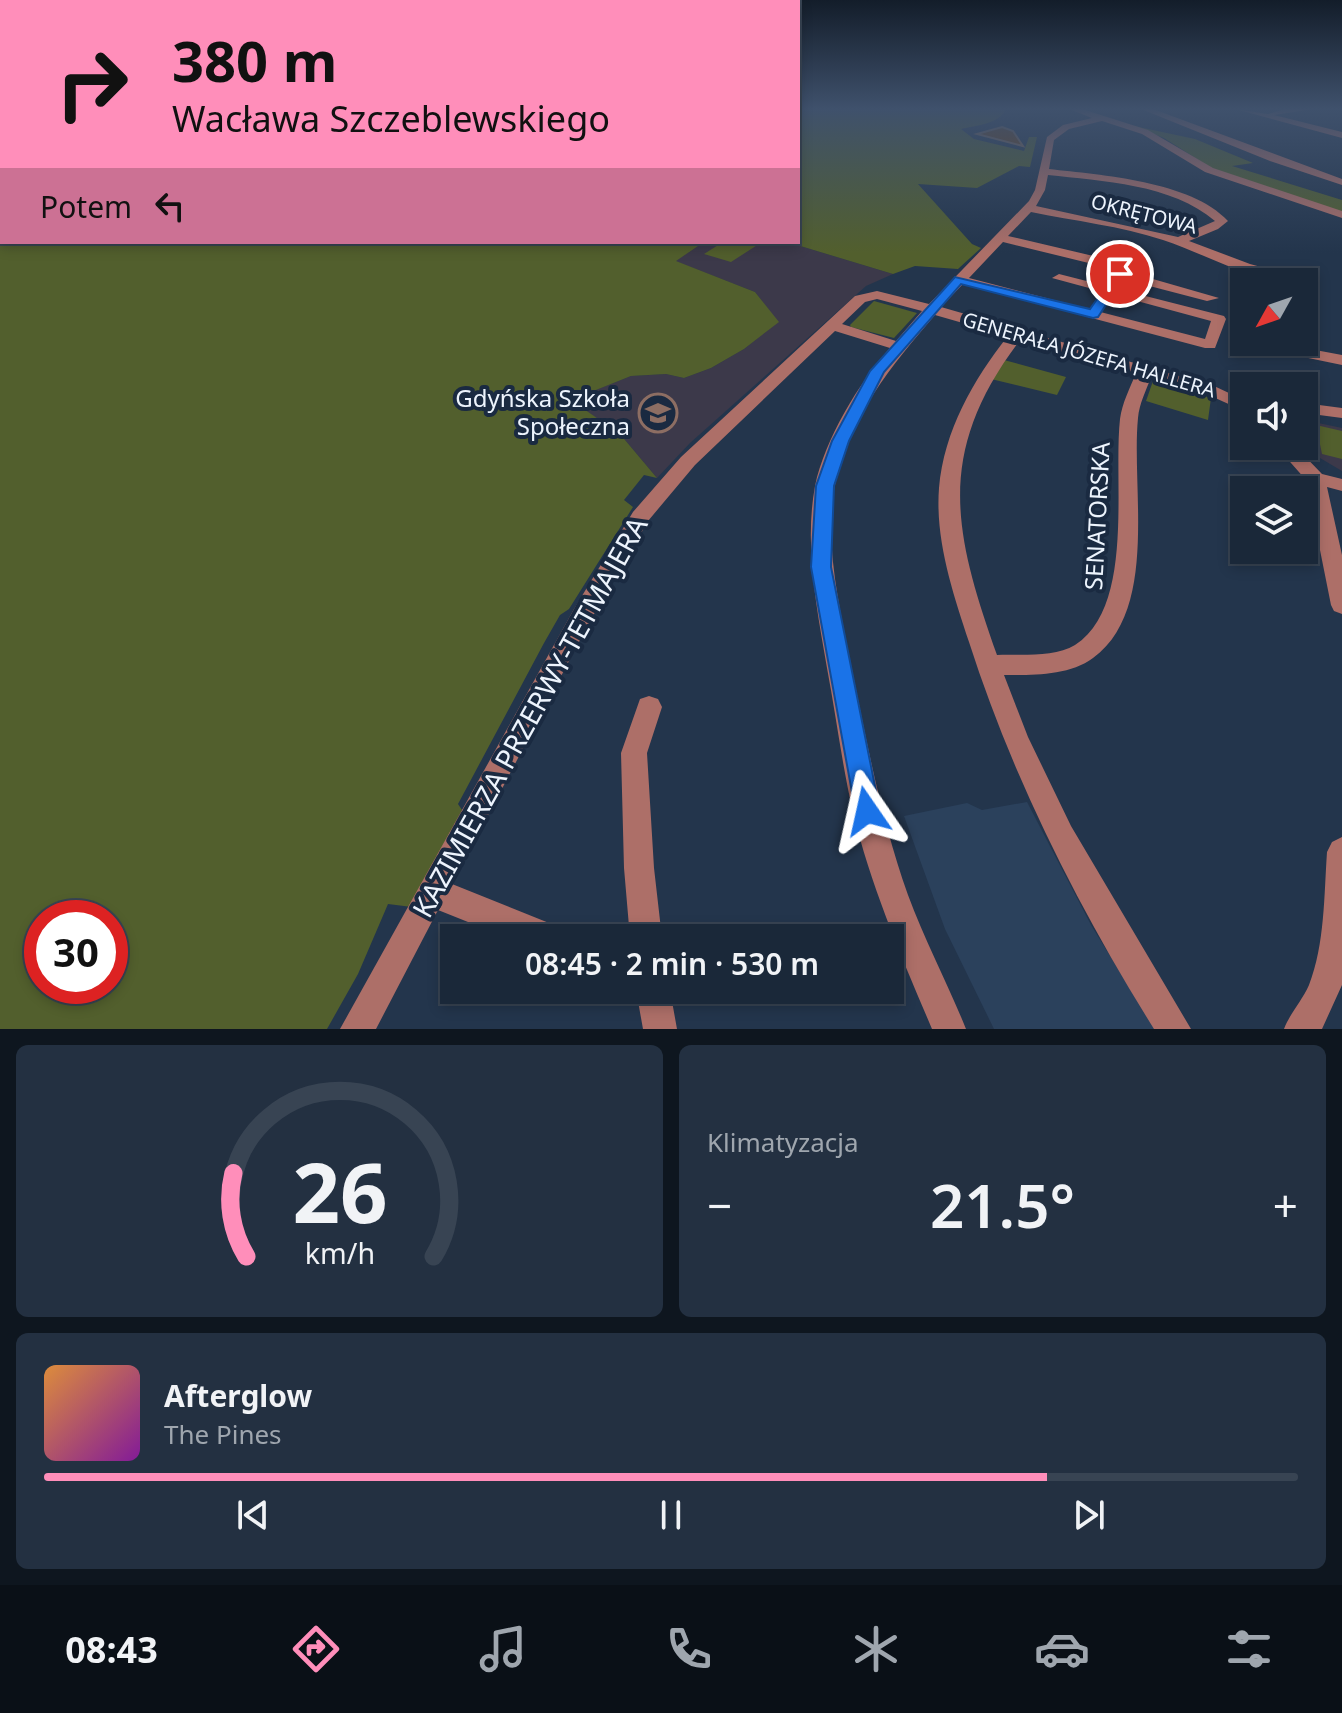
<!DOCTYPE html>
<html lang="pl">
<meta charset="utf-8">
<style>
body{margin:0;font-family:"Noto Sans",sans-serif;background:#233041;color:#f1f3f6;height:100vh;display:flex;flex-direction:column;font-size:30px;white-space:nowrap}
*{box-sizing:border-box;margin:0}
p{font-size:26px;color:#9fa6ae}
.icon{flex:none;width:44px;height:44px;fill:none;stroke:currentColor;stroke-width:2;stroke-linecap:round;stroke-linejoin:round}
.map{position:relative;height:1029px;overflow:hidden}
.details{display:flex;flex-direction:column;gap:16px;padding:16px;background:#0e161f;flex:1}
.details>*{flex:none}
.top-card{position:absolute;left:0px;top:0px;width:800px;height:244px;box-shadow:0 4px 12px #0003,0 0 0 2px #384453;background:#ff8eba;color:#111;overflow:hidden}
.needle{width:52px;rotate:230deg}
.buttons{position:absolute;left:1230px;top:268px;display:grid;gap:16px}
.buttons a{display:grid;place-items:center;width:88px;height:88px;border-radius:0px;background:#1a2839;box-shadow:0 4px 12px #0003,0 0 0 2px #384453;font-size:40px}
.speed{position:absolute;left:24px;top:900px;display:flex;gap:16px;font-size:40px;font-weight:700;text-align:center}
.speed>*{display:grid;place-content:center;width:104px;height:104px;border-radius:50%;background:#1a2839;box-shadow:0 4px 12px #0003,0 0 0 2px #384453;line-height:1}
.speed .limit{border:12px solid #d22;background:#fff;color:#111}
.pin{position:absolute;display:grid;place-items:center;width:68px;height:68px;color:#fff;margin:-34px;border:4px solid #fff;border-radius:50%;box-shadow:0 2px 8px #0007}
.me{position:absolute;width:88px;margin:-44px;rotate:349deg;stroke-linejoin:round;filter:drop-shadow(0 0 6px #0008)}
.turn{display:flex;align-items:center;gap:28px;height:168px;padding:0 40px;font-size:36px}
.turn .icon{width:104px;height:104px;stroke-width:2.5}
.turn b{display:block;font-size:56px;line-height:68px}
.then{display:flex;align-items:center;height:76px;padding:0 40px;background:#0003;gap:16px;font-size:30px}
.big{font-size:60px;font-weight:600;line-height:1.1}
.details .card{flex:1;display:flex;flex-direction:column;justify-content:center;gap:12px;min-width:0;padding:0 28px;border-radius:12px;background:#233041}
.details .dial{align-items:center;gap:0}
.dial svg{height:208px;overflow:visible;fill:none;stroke:#384453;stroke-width:7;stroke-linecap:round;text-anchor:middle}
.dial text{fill:#f1f3f6;stroke:none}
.song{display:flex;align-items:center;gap:24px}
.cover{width:96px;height:96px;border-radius:12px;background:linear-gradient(135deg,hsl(30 70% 55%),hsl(290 70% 35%))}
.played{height:8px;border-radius:4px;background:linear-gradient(90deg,#ff8eba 80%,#384453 80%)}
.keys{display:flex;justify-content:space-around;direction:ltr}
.heat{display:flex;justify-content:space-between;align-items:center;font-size:44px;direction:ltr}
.details .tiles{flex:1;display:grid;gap:16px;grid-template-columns:1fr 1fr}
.card:last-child{grid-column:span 2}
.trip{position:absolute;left:440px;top:924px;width:464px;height:80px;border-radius:0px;background:#1a2839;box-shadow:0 4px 12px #0003,0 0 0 2px #384453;font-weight:600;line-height:80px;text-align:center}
.menu{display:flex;height:128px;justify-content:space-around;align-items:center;background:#0a1017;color:#9fa6ae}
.menu .icon{width:56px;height:56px}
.menu .on{color:#ff8eba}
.menu b{font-size:36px;color:#f1f3f6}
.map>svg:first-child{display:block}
.built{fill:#2b415c}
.education{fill:#3c394a}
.green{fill:#525f2d;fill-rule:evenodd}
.building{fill:#713d0a;stroke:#846854;stroke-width:2}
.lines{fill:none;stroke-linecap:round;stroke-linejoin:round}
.minor{fill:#ad6f68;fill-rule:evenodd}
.route{fill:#1a73e8;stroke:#114b97;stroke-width:2}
.labels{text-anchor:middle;stroke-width:8;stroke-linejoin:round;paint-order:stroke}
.far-street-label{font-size:20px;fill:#edf4fd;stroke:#1a2a41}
.poi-label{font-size:24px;fill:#edf4fd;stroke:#1a2a41;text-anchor:end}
.street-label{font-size:24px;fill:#edf4fd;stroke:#1a2a41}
.near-street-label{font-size:28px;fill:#edf4fd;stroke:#1a2a41}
</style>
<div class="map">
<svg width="1342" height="1029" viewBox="0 0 1342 1029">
<rect width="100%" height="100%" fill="#23354c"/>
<path class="built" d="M1027,802L1091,925L1155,1029H994L945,929L904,816L967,803L982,810Z"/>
<path class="education" d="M704,242H787L893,274L866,286L690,443L657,478L620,434L570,400L631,376L666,374L684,378L711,368L744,349L778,322L755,292L675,261Z
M1304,420L1342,428V471L1320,458L1304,442Z"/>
<path class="green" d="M798,109H1007C997,125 977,125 961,129L974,139L1024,151L1029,137H1037L1030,167L1019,166L977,188L918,184L972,244L981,248L958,269L915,266L893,274L787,242H798Z
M1134,126L1195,139L1253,163L1232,166L1342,200V212L1216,171L1164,138Z
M0,218L2,242H704L676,261L755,292L779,322L744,349L711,368L684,378L666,374L631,376L571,400L620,434L657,478L644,475L624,500L633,507L569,609L560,615L544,643L458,804L462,810L412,907L388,904L358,974L327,1029H0ZM42,918H110V986H42Z
M723,242H762L731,262L704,254Z
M874,301L917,313L894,338L851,327L850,325Z
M1004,360L1066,377L1057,395L991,379Z
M1153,381L1211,398L1208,420L1146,401Z
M1316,425L1342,431V459L1322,454Z"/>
<path class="building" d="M1002,127L1013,131L1023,146L977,134Z"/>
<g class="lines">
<path class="minor" d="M1069,109H1082L1148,130L1213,168L1342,211V218L1205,172L1142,134L1102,121L1069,129L1054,140L1049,169C1101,175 1191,181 1228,221L1218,229L1189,241L1250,264L1297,277V282C1251,282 1206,254 1163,240C1121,226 1074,221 1031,212L1008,236L1119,262L1125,271L1219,298L1207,301L1115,277L1109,268L1003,242L969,278L1205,339L1211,321L1052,278L1059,274L1224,316L1226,319L1215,348H1205L963,284L941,307L1214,386L1244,400V411L1202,392L1151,377C1146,391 1139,404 1138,418C1131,489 1159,610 1093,658C1069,676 1032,675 1004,675L1028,737L1071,826L1191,1029H1154C1078,907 1013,779 969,642C953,593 935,541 939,488C944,431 973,380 1008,336L935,315C892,365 848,418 835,485C824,542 839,604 850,660C866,739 881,819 908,895C925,941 948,984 966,1029H932C902,958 871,887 853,812C842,765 836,715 827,668C817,609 804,546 815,486C825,439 858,384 890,348L835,331L695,465L648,521L590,621L452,884L559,927L564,938H508L438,910L376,1029H340L574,609L633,512L681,457L855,296L877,291L929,304L1029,201L1035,190L1047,137L1063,125L1092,118ZM1048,175C1102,181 1172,184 1215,221L1178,237L1036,206L1045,190ZM877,299L922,311L896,341L842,324L865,302ZM1020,340L1136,373C1130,388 1122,403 1120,419C1113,481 1135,607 1075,645C1054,658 1020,654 997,655C953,531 935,452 1020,340Z
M1141,109H1153L1342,179V185L1270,161Z
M1235,109L1268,114L1285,109H1313L1274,115L1342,132V138Z
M0,176H2L0,183Z
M0,205H2V211H0Z
M1294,346L1342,355V365L1289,354V348Z
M1304,403L1342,408V418L1304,413Z
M1276,446H1295L1322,474L1342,479V491L1327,487L1342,555V614L1334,611L1331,605L1306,480Z
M649,696L658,699L662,707L647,753L654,868L662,938H630L624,868L621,753L640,699Z
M1342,837V985L1322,1029H1284C1290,1013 1302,1001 1309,985C1325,944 1324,895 1327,852L1332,842Z
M636,990H670L677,1029H643Z"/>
</g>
<linearGradient id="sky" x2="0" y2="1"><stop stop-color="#131d2a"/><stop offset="0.43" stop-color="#3f516c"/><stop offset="1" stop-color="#3f516c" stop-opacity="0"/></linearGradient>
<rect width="1342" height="253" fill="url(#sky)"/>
<path class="route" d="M1116,272L1126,274L1098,317L1093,318L961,284L884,372L849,441L834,486L831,567L880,811L876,820L867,823L857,820L811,567L816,486L832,441L870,371L955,277L1090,309Z"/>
<defs>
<symbol id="school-ring" viewBox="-11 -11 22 22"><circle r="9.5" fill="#1a2a41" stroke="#8d6e63" stroke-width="1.5"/><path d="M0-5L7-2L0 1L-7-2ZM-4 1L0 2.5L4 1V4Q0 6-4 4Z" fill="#8d6e63"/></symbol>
</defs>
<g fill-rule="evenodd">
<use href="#school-ring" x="636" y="391" width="44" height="44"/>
</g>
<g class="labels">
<g class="far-street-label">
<text transform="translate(1144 214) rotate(14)" y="7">OKRĘTOWA</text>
<text transform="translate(1089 355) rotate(16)" y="7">GENERAŁA JÓZEFA HALLERA</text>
</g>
<g class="poi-label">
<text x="630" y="407">Gdyńska Szkoła<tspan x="630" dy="28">Społeczna</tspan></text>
</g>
<g class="street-label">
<text transform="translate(1098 516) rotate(-87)" y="8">SENATORSKA</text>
</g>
<g class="near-street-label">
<text transform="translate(530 717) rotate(-61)" y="10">KAZIMIERZA PRZERWY-TETMAJERA</text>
</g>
</g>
</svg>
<div class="buttons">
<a><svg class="needle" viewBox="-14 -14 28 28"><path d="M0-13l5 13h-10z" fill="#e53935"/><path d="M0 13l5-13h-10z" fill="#9fa6ae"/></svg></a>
<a><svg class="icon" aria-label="sound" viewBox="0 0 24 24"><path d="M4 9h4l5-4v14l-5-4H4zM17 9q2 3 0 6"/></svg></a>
<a><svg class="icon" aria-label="layers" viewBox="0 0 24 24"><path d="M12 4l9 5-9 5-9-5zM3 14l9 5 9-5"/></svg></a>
</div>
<div class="speed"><div class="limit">30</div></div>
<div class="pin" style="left:1120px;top:274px;background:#d93025"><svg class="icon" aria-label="arrive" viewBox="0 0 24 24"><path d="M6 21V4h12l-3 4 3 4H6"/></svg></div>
<svg class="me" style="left:867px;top:811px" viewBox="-20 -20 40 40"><path d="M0-17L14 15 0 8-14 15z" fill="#1a73e8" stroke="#fff" stroke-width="4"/></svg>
<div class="trip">08:45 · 2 min · 530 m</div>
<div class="top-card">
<div class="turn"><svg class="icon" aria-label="right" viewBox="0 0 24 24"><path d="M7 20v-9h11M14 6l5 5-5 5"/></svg><div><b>380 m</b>Wacława Szczeblewskiego</div></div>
<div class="then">Potem<svg class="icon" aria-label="left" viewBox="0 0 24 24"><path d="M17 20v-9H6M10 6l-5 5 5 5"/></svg></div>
</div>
</div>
<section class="details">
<div class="tiles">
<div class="card dial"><svg viewBox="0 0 100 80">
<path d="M14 69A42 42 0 1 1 86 69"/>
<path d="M14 69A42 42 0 0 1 9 37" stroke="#ff8eba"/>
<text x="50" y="56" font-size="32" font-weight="700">26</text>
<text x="50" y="72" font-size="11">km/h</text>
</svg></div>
<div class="card"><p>Klimatyzacja</p>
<div class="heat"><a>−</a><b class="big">21.5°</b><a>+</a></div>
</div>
<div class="card">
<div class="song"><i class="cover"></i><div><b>Afterglow</b><p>The Pines</p></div></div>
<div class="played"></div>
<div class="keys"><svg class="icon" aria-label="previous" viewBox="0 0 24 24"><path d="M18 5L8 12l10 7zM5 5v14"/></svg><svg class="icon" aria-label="pause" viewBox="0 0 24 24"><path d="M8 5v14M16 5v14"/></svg><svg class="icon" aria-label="next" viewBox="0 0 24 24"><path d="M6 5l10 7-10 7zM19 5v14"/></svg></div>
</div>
</div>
</section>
<nav class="menu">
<b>08:43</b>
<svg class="icon on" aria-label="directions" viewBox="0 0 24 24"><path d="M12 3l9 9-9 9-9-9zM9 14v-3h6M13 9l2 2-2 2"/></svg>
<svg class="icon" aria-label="music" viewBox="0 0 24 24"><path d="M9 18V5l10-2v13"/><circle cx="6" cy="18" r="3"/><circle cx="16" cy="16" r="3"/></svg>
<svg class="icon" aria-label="phone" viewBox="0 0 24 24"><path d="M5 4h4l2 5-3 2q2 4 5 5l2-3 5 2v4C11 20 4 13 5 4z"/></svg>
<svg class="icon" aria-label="climate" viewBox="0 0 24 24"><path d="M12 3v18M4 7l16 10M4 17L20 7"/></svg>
<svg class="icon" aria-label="car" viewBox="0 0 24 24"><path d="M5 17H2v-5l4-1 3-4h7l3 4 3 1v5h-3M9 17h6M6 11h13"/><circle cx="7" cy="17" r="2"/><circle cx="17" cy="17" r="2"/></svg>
<svg class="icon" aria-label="filters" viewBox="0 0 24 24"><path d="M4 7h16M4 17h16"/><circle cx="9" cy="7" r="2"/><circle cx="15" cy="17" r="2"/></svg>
</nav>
